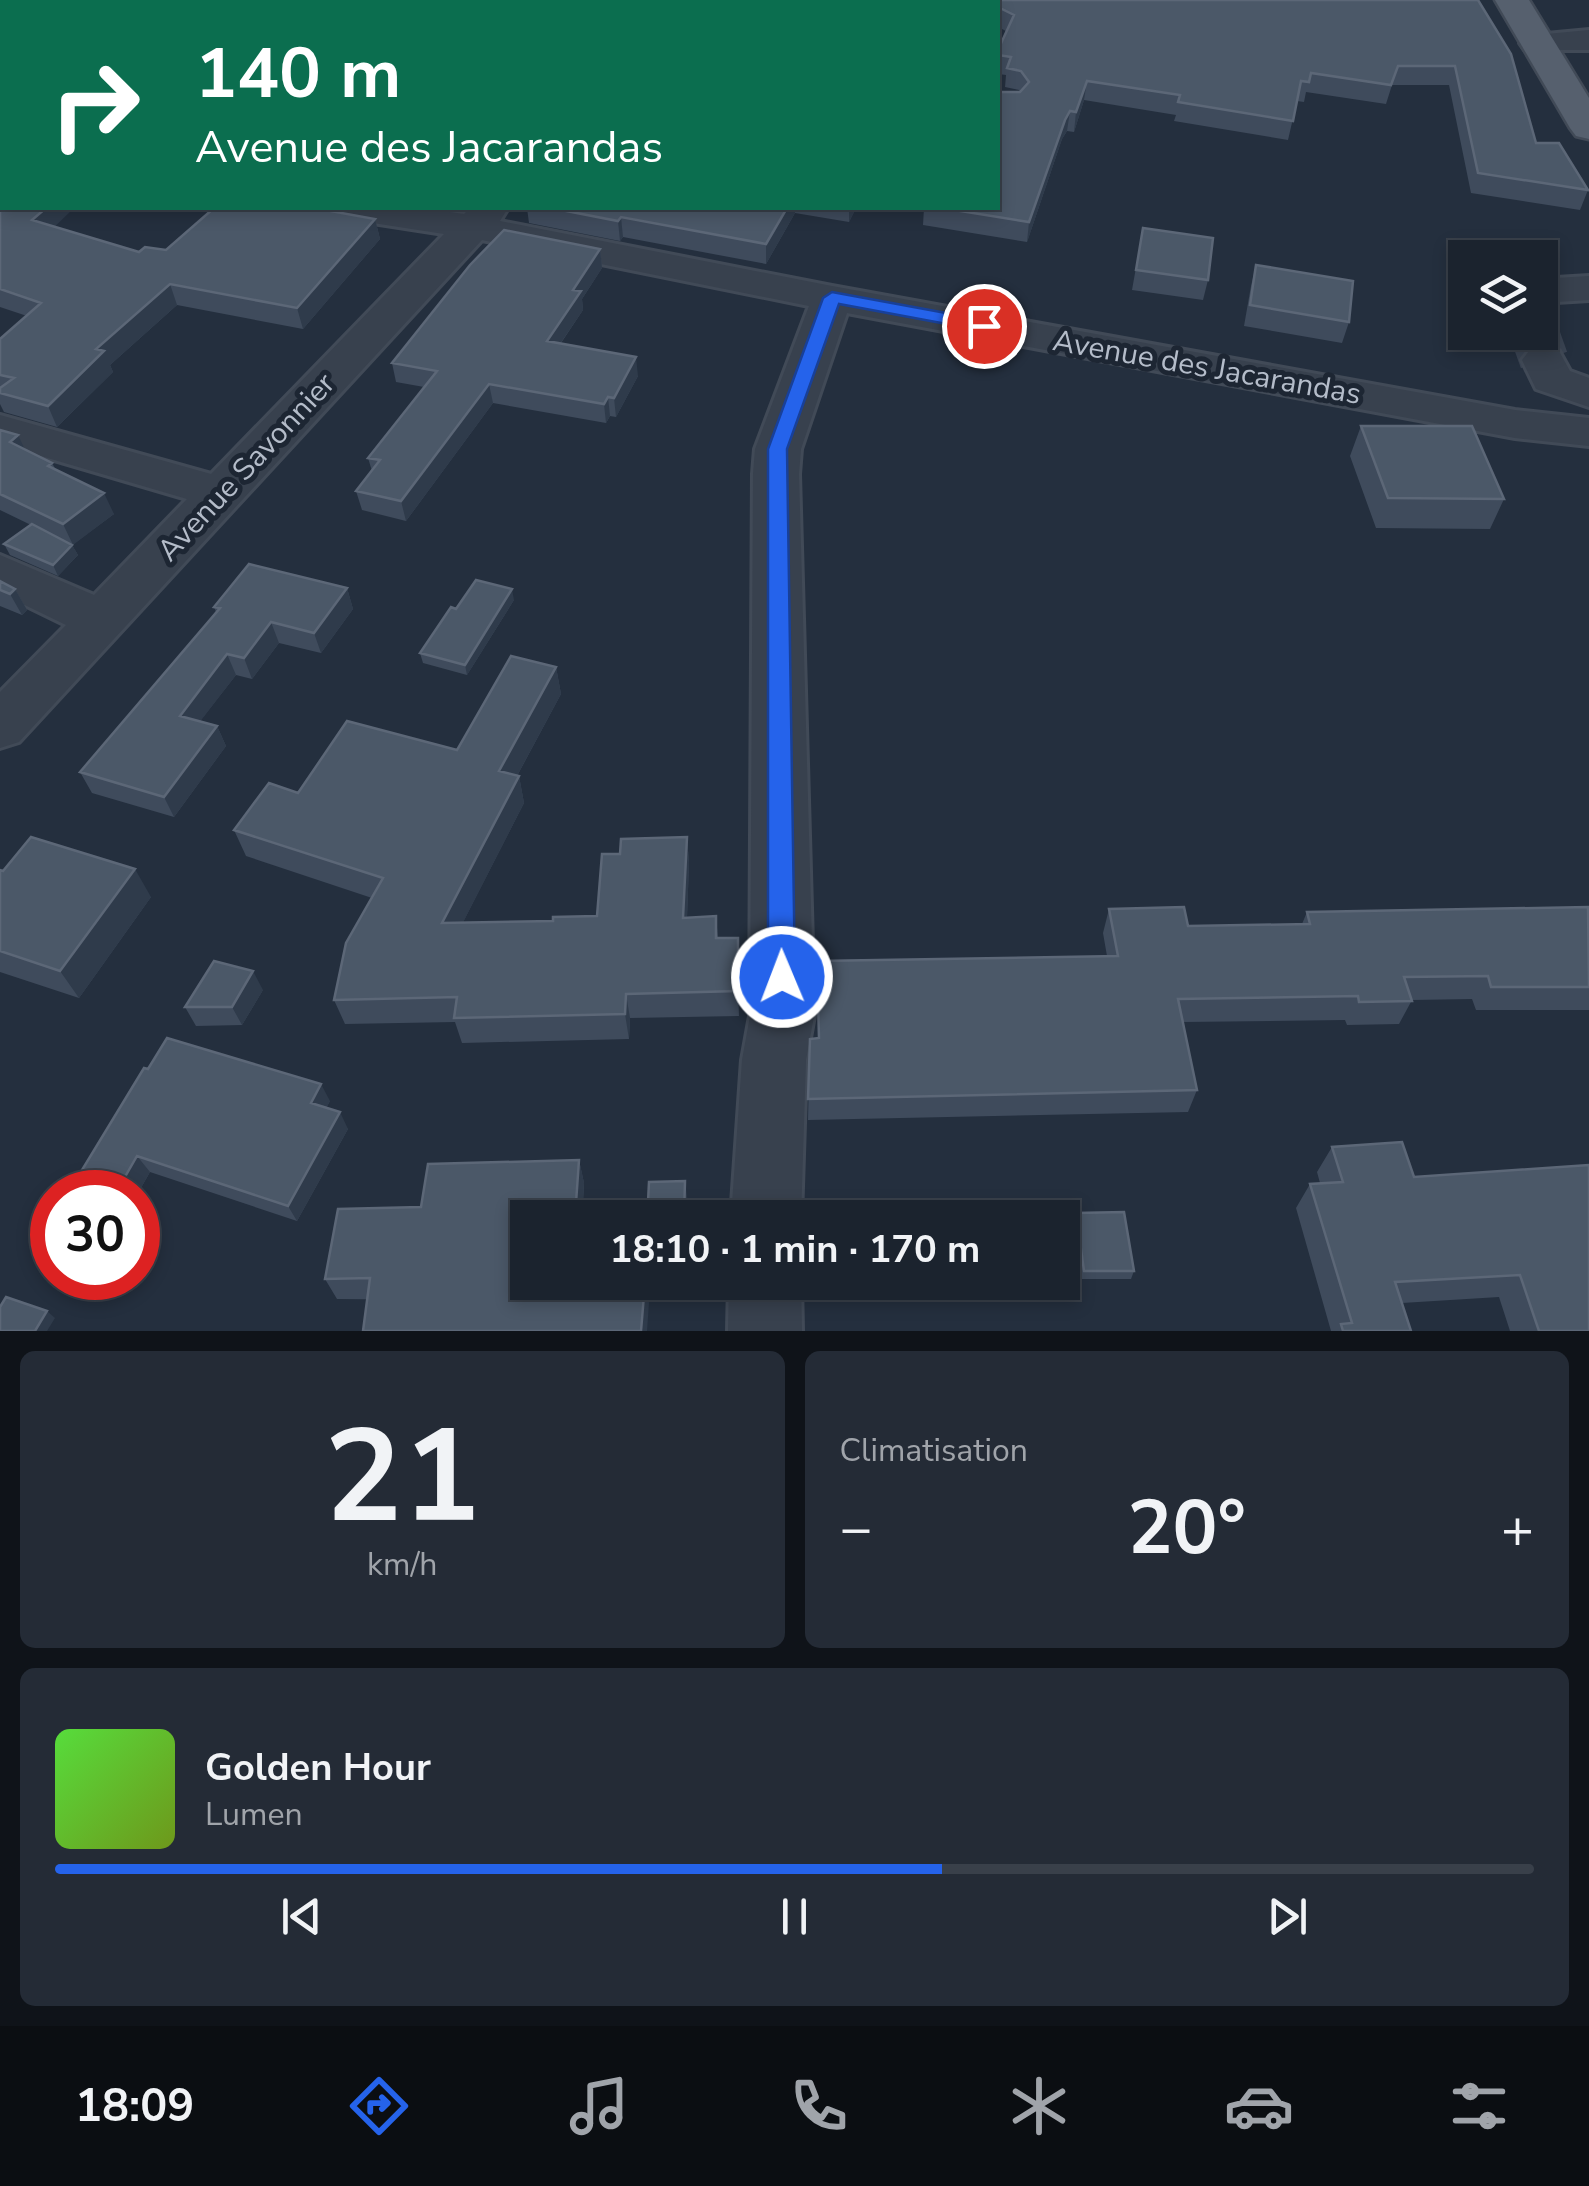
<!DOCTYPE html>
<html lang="fr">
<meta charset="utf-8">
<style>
body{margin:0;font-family:"Nunito Sans",sans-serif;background:#242b36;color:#f1f3f6;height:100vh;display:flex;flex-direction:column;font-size:38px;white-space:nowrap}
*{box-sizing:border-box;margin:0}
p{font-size:32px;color:#a0a4aa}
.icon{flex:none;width:55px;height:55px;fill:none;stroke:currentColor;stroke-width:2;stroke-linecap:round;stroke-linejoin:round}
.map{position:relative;height:1331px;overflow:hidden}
.panel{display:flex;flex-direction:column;gap:20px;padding:20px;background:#0f1319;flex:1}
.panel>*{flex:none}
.hud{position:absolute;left:0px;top:0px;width:1000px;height:210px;box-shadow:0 5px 15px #0003,0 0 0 2px #39404a;background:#0b6e4f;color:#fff;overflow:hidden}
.buttons{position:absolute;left:1448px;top:240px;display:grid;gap:20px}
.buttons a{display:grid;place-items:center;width:110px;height:110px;border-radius:0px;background:#1b232e;box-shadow:0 5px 15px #0003,0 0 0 2px #39404a;font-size:50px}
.speed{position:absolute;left:30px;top:1170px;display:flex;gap:20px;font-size:50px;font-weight:700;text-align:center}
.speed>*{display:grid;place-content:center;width:130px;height:130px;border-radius:50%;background:#1b232e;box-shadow:0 5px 15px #0003,0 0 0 2px #39404a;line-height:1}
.speed .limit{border:15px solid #d22;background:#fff;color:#111}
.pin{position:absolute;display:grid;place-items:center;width:85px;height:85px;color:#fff;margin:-42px;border:5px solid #fff;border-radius:50%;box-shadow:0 2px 10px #0007}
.me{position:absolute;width:110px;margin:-55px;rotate:359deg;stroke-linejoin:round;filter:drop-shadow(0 0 8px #0008)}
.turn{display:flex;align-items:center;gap:35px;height:210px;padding:0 30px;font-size:45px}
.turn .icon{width:130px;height:130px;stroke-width:2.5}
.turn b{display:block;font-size:70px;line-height:85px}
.big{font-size:75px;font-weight:700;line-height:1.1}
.panel .widget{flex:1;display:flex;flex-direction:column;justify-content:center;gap:15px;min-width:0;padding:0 35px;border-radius:15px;background:#242b36}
.panel .dial{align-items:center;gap:0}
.dial b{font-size:130px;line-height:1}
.song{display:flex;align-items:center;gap:30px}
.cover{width:120px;height:120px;border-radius:15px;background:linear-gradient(135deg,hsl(110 70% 55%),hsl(80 70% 35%))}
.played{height:10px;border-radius:5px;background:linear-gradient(90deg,#2563eb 60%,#39404a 60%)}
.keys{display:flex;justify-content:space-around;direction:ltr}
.heat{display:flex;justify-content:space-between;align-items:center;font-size:55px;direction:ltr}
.panel .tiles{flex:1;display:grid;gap:20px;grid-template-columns:1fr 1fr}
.widget:last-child{grid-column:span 2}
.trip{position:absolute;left:510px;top:1200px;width:570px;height:100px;border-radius:0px;background:#1b232e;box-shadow:0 5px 15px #0003,0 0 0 2px #39404a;font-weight:700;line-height:100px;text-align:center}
.tabs{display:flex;height:160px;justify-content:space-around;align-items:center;background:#0b0e12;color:#a0a4aa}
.tabs .icon{width:70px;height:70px}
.tabs .selected{color:#2563eb}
.tabs b{font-size:45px;color:#f1f3f6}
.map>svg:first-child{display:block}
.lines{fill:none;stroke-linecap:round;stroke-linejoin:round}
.minor-tunnel{stroke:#3a4453;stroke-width:49;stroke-dasharray:49 24;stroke-linecap:butt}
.minor-casing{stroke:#414a57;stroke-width:6}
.major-casing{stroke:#414a57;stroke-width:5}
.minor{fill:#38414e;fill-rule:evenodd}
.major{fill:#56606e;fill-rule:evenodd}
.wall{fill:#3f4b5c}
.shaded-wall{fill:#2f3b4b}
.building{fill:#4b5868;stroke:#5c6777;stroke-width:2.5}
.route{fill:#2563eb;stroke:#184099;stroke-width:2.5}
.labels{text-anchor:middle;stroke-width:10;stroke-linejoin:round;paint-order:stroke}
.street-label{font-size:30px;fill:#b4bcc9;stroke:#1d2633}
</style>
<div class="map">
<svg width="1589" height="1331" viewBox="0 0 1589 1331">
<rect width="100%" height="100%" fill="#242f3e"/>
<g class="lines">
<path class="minor-tunnel" d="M1534,332L1544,360"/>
<defs>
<path id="minor" d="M741,0H787L788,2H743Z
M1589,30V50H1525L1520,43L1525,36Z
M0,149H2V171H0Z
M328,208H421L464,214L470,208H508L500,221L832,286L1515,410L1589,418V446L1515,438L847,313L801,449L799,474L814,1016L806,1060L801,1218H731L742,1060L750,1016L753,474L755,449L809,306L482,240L19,742L0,748V692L66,625L0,593V555L94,595L187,499L0,444V415L211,474L444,234L347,219L333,216Z
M1589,276V300L1540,303V279Z
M1544,347L1559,351L1570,371L1589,378V407L1536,389L1522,360L1529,351Z
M729,1282H801L802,1331H728Z"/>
<path id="major" d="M1495,0H1529L1589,98V139L1576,136L1570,128Z"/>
</defs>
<use href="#minor" class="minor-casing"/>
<use href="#major" class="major-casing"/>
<use href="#minor" class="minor"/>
<use href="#major" class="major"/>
</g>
<path class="wall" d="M800,0H1478L1536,143L1588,190L1580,210L1471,193L1449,85H1392L1386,104L1306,92L1304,102L1297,101L1288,140L1174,121L1176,115L1084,100L1074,132L1067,131L1062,139L1027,242L923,225L924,208H998L1020,92L1019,90L1005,87L1006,75L998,74V50L1006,31L998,27V2H820Z
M0,173L55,227L139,252L166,250L375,219L380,239L303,329L177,305L110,365L113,372L57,427L4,412L0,404V339L27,316L0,307Z
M527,208H856L849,222L795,213L766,264L623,237L620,241L529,223Z
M1143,228L1208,280L1203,300L1132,290Z
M600,249L602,268L582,299L583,310L561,343L638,376L616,417L610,416L606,423L493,403L406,521L362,510L356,491L372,471L368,458L424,387L396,382L392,363Z
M1256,265L1349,322L1342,343L1244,326L1251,286Z
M1361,426L1504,499L1490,529L1376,528L1350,456Z
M0,430L24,449L52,463L56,470L114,514L72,545L78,555L58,576L10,555L4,544L31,525L0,510Z
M0,581L15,589L27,610L22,615L0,606Z
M347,588L353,609L321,653L279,643L252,679L236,675L200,721L217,726L226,746L174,817L92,793L80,772L216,612L214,607Z
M514,600L467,675L423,663L420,653L456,609Z
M556,667L561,694L517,776H519L524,803L463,922L553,921L597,916L620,854L687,837L689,863L687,918L716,916L718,938H738L739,1016L630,1018L629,1039L462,1043L455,1022L345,1024L334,1000L372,898L246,856L234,830L298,793L457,750Z
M0,870L151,897L79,998L0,972Z
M1589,908V1010H1476L1472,999L1412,1000L1399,1024L1347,1025L1345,1020L1183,1022L1197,1090L1188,1112L808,1120L810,1039L818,1038L817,961L1107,956L1103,933L1109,909L1188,926L1302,924L1307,912Z
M263,990L242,1025L196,1026L185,1007Z
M330,1101L326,1108L348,1129L297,1221L150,1172L138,1193L116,1192L95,1186L82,1170Z
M1332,1147L1414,1177L1589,1331H1510L1499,1297L1402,1303L1411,1331H1331L1296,1208L1310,1184L1320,1183L1317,1172Z
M579,1160L584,1183L583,1203H688V1218H528L686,1282V1302L337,1299L325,1279L421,1207Z
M1076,1213L1134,1271L1131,1279H1081L1073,1221Z"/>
<path class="shaded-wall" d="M564,0H598L595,2H561Z
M1087,81L1084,100L1074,132L1076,112Z
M2,84V106L0,108V85Z
M1070,111L1067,131L1062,139L1027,242L1029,222L1065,120Z
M46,208H74L41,240L32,220Z
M787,208H795V213L766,264V244Z
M849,208H856L849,222Z
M621,217L623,237L620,241L618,221Z
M375,219L380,239L303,329L297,308Z
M600,249L602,268L582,299L583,310L549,360L547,341L573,290Z
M170,284L177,305L110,365L113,372L57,427L48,406L96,349Z
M636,357L638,376L616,417L614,398Z
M489,384L493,403L406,521L401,501Z
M608,397L610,416L606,423L604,404Z
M18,435L28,456L10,442Z
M104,493L114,514L73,545L63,524Z
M72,545L78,555L58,576L53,565Z
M347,588L353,609L321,653L314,633Z
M15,589L27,610L22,615L10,594Z
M512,589L514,600L467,675L465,665Z
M271,622L279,643L252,679L244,658Z
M227,654L236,675L189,736L180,716Z
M556,667L561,694L505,798L499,771Z
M217,726L226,746L174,817L164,797Z
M519,776L524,803L450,948L442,923Z
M687,837L689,863L686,943L683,918Z
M135,869L151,897L79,998L60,971Z
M738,938L739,964V1016L738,991Z
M253,971L263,990L242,1025L232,1007Z
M626,994L630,1018L629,1039L625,1014Z
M321,1084L330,1101L320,1120L311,1103Z
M340,1112L348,1129L297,1221L288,1206Z
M137,1156L150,1172L138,1193L130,1192L122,1182Z
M579,1160L584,1183L582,1218L576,1203Z
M685,1181L688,1203V1218H684Z
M683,1282H686V1302Z
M645,1283L649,1303L647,1331H641Z
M47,1311L55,1318L47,1331H35Z"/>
<path class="building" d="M0,0H16L12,2H14H2V84L0,85Z
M363,0H564L561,2H359Z
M911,0H952L950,2H910Z
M982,0H1478L1511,54L1536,143H1559L1588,190L1478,173L1455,66H1398L1391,85L1311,73L1309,82L1301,81L1293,121L1178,102L1180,95L1087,81L1076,112L1070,111L1065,120L1029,222L942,208H998V92H1020L1029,82L1021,71L1007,68L1011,57L998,55V50L1014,15L998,7V2H987Z
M2,172V208H46L32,220L139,252L145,247L166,250L214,208H314L375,219L297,308L170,284L96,349L104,351L48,406L0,393V388L14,378L0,375V339L41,303L0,289V173Z
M551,208H787L766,244L621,217L618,221Z
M1143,228L1213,238L1208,280L1136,270Z
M504,230L600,249L573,290L581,291L547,341L636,357L614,398L608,397L604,404L489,384L401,501L356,491L380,460L368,458L437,371L392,363L470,265Z
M1256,265L1353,281L1349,322L1250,305Z
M1361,426H1472L1504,499L1388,498Z
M0,430L18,435L10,442L52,463L48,466L104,493L63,524L0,494Z
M32,524L72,545L53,565L4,544Z
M249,564L347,588L314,633L271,622L244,658L227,654L180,716L217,726L164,797L80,772L220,608L214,607Z
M476,580L512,589L465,665L420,653L451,607L456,609Z
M0,581L15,589L10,594L0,590Z
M511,656L556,667L499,771L519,776L442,923L553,921V917L597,916L602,854H620L621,839L687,837L683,918L716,916V938H738V991L626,994L625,1014L454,1018L457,997L334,1000L346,943L383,878L234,830L269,783L298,793L347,721L457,750Z
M31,837L135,869L60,971L0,951V870L3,871Z
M1184,907L1188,926L1310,924L1307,912L1588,907L1589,987H1491L1488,976L1404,977L1412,1001L1359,1002L1358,996L1178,999L1197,1090L808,1099L810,1039L819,1038L817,961L1118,956L1109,909Z
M214,961L253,971L232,1007H185Z
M167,1038L321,1084L311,1103L340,1112L288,1206L137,1156L122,1182L82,1170L144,1068L148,1069Z
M1402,1142L1414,1177L1589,1165V1331H1539L1520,1275L1395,1282L1411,1331H1343L1341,1324L1352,1323L1310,1184L1343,1182L1332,1147Z
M579,1160L576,1203L648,1202L649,1182L685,1181L684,1218H528V1282H670L645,1283L641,1331H363L370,1278L325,1279L338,1209L421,1207L428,1164Z
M1124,1212L1134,1271H1084L1076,1213Z
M6,1297L47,1311L35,1331H0V1307Z"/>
<path class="route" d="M832,292L984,320L993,326L984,331L839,304L787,449L795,977L791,985L782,989L772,985L768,977V449L823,298Z"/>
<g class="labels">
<g class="street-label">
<text transform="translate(1207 367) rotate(10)" y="10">Avenue des Jacarandas</text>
<text transform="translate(246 467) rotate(-47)" y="10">Avenue Savonnier</text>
</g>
</g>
</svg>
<div class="buttons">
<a><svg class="icon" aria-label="layers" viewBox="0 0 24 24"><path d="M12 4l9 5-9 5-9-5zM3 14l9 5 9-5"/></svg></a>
</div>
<div class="speed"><div class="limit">30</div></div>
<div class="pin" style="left:984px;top:326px;background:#d93025"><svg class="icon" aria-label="arrive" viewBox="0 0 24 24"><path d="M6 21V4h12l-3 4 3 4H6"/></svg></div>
<svg class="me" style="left:782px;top:977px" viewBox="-20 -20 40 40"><circle r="17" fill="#2563eb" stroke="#fff" stroke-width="3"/><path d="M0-11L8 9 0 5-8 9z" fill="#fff"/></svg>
<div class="trip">18:10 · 1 min · 170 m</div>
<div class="hud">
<div class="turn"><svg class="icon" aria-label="right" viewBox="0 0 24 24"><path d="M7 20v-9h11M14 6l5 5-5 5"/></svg><div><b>140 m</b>Avenue des Jacarandas</div></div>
</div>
</div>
<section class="panel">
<div class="tiles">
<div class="widget dial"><b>21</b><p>km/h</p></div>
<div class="widget"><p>Climatisation</p>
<div class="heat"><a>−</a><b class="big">20°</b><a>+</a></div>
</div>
<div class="widget">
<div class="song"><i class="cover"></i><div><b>Golden Hour</b><p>Lumen</p></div></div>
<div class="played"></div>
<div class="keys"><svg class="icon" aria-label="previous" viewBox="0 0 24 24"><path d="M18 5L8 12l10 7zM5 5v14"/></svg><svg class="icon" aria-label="pause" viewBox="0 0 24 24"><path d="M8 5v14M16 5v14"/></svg><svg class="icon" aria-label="next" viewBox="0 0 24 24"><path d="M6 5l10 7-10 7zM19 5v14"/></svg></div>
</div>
</div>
</section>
<nav class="tabs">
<b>18:09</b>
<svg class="icon selected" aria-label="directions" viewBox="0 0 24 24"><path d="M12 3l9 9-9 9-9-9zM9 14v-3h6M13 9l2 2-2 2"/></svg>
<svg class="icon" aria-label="music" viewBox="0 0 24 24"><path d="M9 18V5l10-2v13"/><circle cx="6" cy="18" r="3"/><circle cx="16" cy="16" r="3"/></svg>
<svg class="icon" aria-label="phone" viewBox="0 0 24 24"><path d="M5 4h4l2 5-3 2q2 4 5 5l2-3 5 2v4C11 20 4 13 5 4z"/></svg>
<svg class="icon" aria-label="climate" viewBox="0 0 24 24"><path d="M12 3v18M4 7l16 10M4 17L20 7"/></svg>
<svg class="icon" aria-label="car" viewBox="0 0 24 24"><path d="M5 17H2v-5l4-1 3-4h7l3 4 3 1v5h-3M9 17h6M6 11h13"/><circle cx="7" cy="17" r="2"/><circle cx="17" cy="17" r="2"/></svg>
<svg class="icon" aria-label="filters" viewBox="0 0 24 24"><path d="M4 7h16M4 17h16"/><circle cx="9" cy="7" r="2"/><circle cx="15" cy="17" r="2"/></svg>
</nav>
